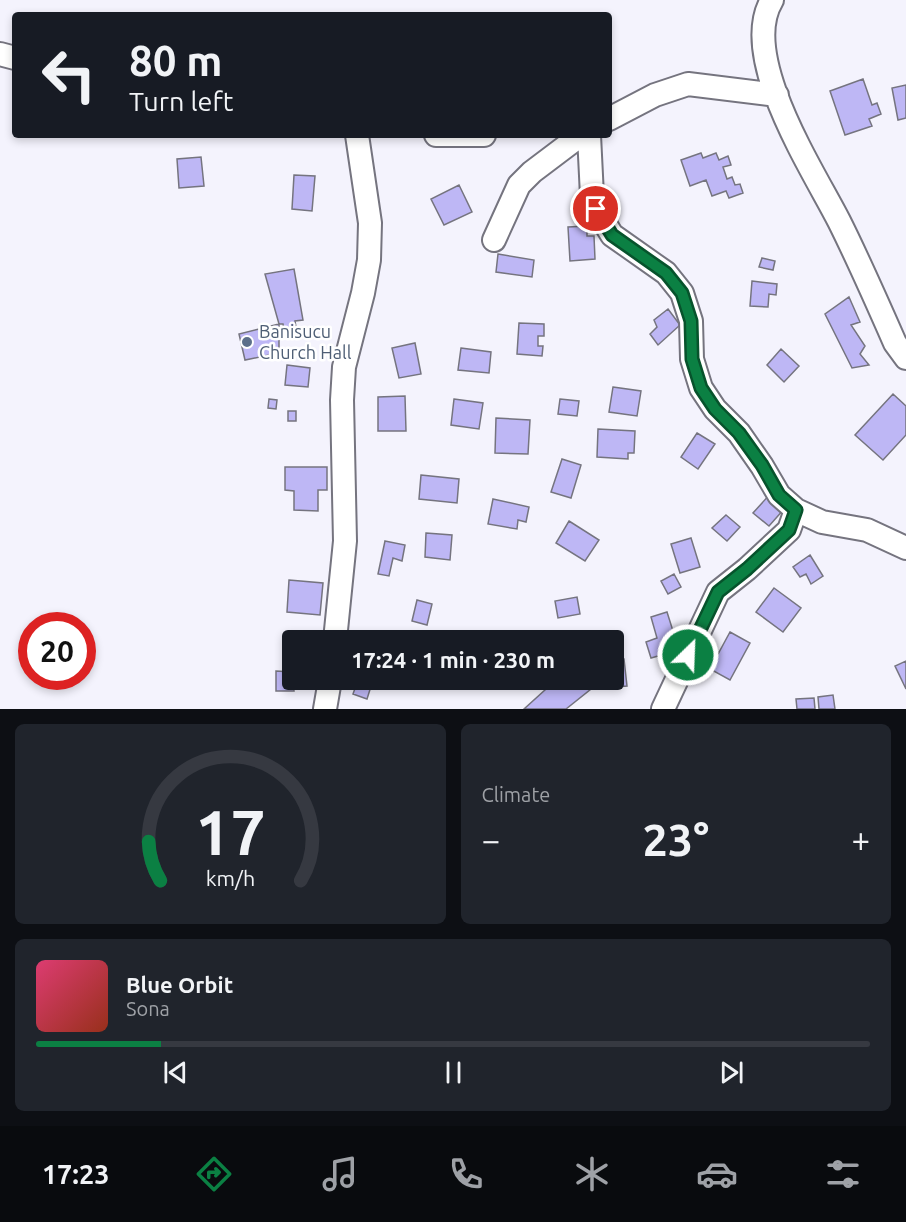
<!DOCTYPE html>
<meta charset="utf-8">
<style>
body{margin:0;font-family:Ubuntu,sans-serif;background:#20242c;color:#f1f3f6;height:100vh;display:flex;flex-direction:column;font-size:22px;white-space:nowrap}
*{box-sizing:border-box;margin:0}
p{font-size:20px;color:#9ea1a6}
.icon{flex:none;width:33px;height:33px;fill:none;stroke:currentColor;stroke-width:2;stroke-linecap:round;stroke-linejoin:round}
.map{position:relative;height:709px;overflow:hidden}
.details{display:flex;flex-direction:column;gap:15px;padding:15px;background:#0d0f14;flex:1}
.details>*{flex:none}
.top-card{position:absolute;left:12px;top:12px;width:600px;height:126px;border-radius:6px;box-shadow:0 3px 9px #0003;background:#171b24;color:#f1f3f6;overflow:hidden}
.speed{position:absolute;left:18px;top:612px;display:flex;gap:12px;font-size:30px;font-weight:700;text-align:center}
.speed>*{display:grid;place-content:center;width:78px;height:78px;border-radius:50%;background:#171b24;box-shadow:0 3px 9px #0003;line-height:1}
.speed .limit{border:9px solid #d22;background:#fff;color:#111}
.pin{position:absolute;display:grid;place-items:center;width:51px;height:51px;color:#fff;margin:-26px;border:3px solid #fff;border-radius:50%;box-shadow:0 2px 6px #0007}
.me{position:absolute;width:66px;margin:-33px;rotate:24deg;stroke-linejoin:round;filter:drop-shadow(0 0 4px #0008)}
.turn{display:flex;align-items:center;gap:21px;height:126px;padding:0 18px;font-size:27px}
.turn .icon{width:78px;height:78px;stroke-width:2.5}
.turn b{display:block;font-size:42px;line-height:51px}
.big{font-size:45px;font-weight:600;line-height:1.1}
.details .widget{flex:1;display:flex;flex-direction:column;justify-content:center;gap:9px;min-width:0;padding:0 21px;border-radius:9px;background:#20242c}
.details .dial{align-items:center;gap:0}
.dial svg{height:156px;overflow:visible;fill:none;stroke:#363941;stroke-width:7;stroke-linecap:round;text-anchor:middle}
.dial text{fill:#f1f3f6;stroke:none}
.song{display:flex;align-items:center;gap:18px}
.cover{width:72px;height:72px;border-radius:9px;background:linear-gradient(135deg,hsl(340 70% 55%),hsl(10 70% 35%))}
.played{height:6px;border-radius:3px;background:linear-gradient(90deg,#0b8043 15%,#363941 15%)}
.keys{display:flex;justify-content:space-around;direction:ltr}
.heat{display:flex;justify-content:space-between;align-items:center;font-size:33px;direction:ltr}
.details .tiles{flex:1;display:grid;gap:15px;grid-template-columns:1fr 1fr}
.widget:last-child{grid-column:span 2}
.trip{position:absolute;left:282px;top:630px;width:342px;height:60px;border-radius:6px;background:#171b24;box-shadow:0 3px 9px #0003;font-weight:600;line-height:60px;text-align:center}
.tab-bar{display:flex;height:96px;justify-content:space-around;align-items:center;background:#090b0e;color:#9ea1a6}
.tab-bar .icon{width:42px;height:42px}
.tab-bar .active{color:#0b8043}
.tab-bar b{font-size:27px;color:#f1f3f6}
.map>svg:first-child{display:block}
.building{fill:#beb7f5;stroke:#75747f;stroke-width:1.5}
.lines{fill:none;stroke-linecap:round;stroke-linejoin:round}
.minor-casing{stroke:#75747f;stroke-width:26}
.minor{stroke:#fff;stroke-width:22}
.route-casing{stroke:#07532c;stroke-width:15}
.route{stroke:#0b8043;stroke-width:10}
.service-dot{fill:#5c6f8a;stroke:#fff;stroke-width:2}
.labels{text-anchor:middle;stroke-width:5;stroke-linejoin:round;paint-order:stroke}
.service-label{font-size:18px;fill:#4e5e75;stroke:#fff;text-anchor:start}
</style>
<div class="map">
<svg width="906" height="709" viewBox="0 0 906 709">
<rect width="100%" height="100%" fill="#f4f3fd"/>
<path class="building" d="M863,79L872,105L877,103L881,114L869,119L872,126L845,135L830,91Z
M906,85V118L898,120L892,88Z
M701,153L703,158L716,153L719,160L728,156L731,165L723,167L727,179L732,177L735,185L740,184L743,193L729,198L726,191L712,196L706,180L690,186L681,160Z
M201,157L204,186L179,188L177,159Z
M294,175L315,176L312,211L292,209Z
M459,185L472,212L444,225L431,199Z
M587,226V236H594L595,259L570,261L568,227Z
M498,254L534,260L532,277L496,272Z
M762,258L775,261L773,270L759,267Z
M294,269L303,320L295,321L296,327L284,329L283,324H279L265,274Z
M752,281L777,284L776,295L769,294L768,307L750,306Z
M849,297L860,322L851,325L865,346L860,354L869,365L852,368L825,314Z
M668,309L680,325L658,345L650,334L657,327L654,320Z
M519,323L544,324V336H538V346H543L542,356L517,354Z
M279,324V353L245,360L239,334Z
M415,343L421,374L399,378L392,348Z
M461,348L491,352L489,373L458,370Z
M781,349L799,366L784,382L767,365Z
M287,365L310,368L308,387L285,385Z
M613,387L641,391L637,416L609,412Z
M893,394L906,406V435L883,460L855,435Z
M405,396L406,431H378V397Z
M269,399L277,400L276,409L268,408Z
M454,399L483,403L479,429L451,425Z
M560,399L579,401L577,416L558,414Z
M288,411H296V421H288Z
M496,418L530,420L528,454L495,453Z
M598,429L635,431L634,453H628V459L597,457Z
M697,433L715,444L698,469L681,457Z
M562,459L581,465L571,498L551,492Z
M285,467H327V490H318V511L294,510V491L285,490Z
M421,475L459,479L457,503L419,499Z
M771,493L785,508L769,526L753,513Z
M493,499L529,507L526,522L518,520L517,529L488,524Z
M726,515L740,527L727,541L712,528Z
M569,521L599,540L585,561L556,543Z
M426,533L452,535L450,560L425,557Z
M691,538L700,567L680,573L671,544Z
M385,541L405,545L402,561L393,558L389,576L378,574Z
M810,555L823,576L811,584L806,574L800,577L793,567Z
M674,574L681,587L668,594L661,581Z
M289,580L323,583L320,615L287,612Z
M774,588L801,608L783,632L756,612Z
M577,597L580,614L558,618L555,601Z
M417,600L432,604L427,625L412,621Z
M667,612L679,650L651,658L646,642L657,638L651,617Z
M730,632L750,643L730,680L710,669Z
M624,659L627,686L604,688L603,680H614V660Z
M906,661V689L895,666Z
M276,671L292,672L294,691H276Z
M358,680H373L367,699L353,694Z
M556,680H593L596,685L566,709H524Z
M833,695L835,709H819L818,697Z
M814,698L815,709H797L796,699Z"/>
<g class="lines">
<defs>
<path id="minor" d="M772,0C738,56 813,170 839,221C859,261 877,302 895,343L906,358
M0,54L15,58
M609,119L655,95L688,84L777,95
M436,135H484
M589,135L592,196L596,209L612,235L666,273L682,293L691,321L692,359L701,388L715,409L739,433L762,466L779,495L796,510L822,522L867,530L906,548
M494,240L519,185L532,172L581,135
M335,640L345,541L342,400L344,367L363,293L369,260L370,223L357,135
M325,709L330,680
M663,709L718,592L747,569L789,530L796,510"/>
</defs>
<use href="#minor" class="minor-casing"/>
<use href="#minor" class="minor"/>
</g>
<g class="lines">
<defs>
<path id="route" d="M596,209L612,235L666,273L682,293L691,321L692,359L701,388L715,409L739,433L762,465L779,495L796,510L789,530L747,569L718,592L688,655"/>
</defs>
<use href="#route" class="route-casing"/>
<use href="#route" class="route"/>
</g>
<circle class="service-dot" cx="247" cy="342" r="6"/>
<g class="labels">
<g class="service-label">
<text x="259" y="338">Banisucu<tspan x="259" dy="21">Church Hall</tspan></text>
</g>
</g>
</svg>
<div class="speed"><div class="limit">20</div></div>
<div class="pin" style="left:596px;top:209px;background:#d93025"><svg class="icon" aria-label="arrive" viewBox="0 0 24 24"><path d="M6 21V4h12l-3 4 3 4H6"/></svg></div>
<svg class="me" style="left:688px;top:655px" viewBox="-20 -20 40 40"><circle r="17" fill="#0b8043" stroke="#fff" stroke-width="3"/><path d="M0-11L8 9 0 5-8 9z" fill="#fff"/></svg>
<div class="trip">17:24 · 1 min · 230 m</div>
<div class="top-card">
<div class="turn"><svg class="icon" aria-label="left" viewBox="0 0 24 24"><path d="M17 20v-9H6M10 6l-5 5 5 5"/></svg><div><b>80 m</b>Turn left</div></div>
</div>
</div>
<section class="details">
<div class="tiles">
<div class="widget dial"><svg viewBox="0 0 100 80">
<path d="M14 69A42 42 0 1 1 86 69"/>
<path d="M14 69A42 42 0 0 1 8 49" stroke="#0b8043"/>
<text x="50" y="56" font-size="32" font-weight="700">17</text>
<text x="50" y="72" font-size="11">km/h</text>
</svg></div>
<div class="widget"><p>Climate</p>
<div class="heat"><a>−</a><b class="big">23°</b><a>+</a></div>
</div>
<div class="widget">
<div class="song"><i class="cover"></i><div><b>Blue Orbit</b><p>Sona</p></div></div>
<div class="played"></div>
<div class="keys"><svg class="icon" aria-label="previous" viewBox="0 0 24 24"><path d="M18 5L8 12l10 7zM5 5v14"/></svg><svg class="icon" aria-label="pause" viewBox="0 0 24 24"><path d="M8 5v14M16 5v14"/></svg><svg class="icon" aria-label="next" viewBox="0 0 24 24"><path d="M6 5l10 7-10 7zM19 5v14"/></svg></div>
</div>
</div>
</section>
<nav class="tab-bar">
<b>17:23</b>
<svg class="icon active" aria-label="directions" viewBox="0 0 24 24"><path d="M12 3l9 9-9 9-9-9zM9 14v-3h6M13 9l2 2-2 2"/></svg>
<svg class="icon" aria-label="music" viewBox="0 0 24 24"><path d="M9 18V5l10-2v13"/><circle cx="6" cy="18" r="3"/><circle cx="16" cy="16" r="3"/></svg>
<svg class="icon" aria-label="phone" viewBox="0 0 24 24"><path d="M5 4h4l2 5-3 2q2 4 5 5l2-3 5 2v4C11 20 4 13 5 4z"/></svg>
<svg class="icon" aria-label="climate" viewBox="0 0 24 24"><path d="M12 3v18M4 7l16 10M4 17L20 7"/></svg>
<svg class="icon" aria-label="car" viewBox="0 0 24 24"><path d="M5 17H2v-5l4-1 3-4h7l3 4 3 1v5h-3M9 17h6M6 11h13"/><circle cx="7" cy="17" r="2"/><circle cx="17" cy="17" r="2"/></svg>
<svg class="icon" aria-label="filters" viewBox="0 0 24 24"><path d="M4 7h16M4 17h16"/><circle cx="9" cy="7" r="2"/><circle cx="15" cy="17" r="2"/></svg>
</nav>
